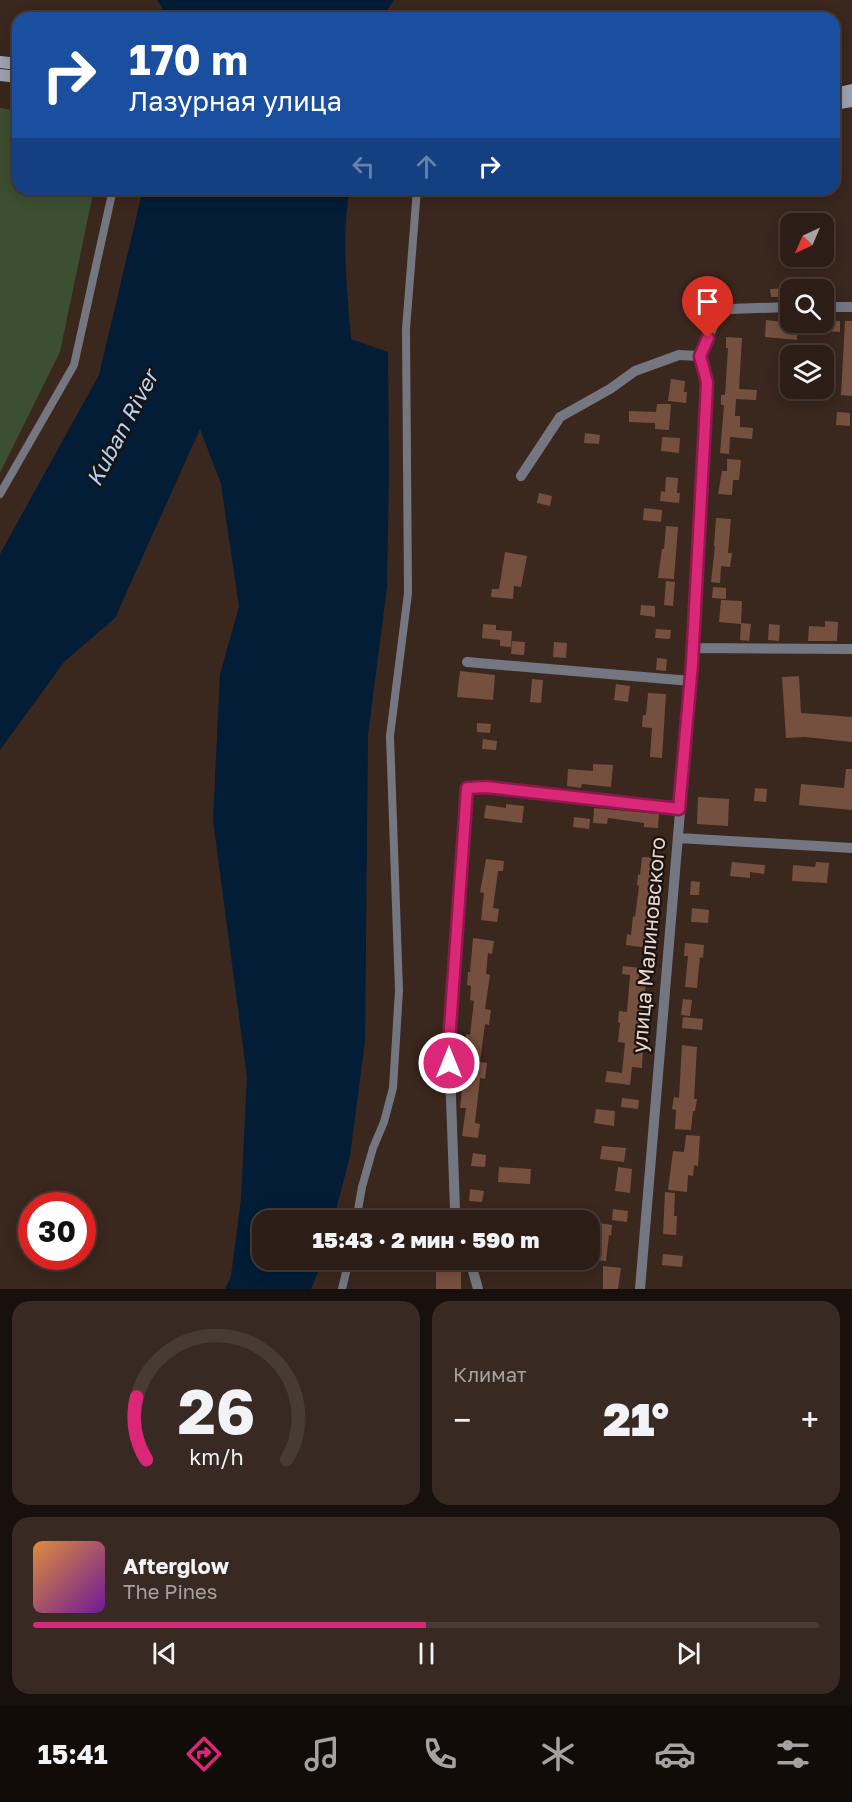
<!DOCTYPE html>
<html lang="ru">
<meta charset="utf-8">
<style>
body{margin:0;font-family:"Golos Text",sans-serif;background:#382a23;color:#f1f3f6;height:100vh;display:flex;flex-direction:column;font-size:22px;white-space:nowrap}
*{box-sizing:border-box;margin:0}
p{font-size:20px;color:#a6a2a1}
.icon{flex:none;width:33px;height:33px;fill:none;stroke:currentColor;stroke-width:2;stroke-linecap:round;stroke-linejoin:round}
.map{position:relative;height:1289px;overflow:hidden}
.drawer{display:flex;flex-direction:column;gap:12px;padding:12px;background:#18100c;flex:1}
.drawer>*{flex:none}
.banner{position:absolute;left:12px;top:12px;width:828px;height:183px;border-radius:18px;box-shadow:0 3px 15px #0003,0 0 0 2px #483b35;background:#1a4fa0;color:#fff;overflow:hidden}
.needle{width:39px;rotate:224deg}
.fabs{position:absolute;left:780px;top:213px;display:grid;gap:12px}
.fabs a{display:grid;place-items:center;width:54px;height:54px;border-radius:12px;background:#2c1d16;box-shadow:0 3px 15px #0003,0 0 0 2px #483b35;font-size:30px}
.speed{position:absolute;left:18px;top:1192px;display:flex;gap:12px;font-size:30px;font-weight:700;text-align:center}
.speed>*{display:grid;place-content:center;width:78px;height:78px;border-radius:50%;background:#2c1d16;box-shadow:0 3px 15px #0003,0 0 0 2px #483b35;line-height:1}
.speed .limit{border:9px solid #d22;background:#fff;color:#111}
.pin{position:absolute;display:grid;place-items:center;width:51px;height:51px;color:#fff;margin:-62px -26px;border-radius:50% 50% 50% 0;rotate:-45deg;box-shadow:0 0 6px #0007}
.pin .icon{rotate:45deg}
.me{position:absolute;width:66px;margin:-33px;rotate:0deg;stroke-linejoin:round;filter:drop-shadow(0 0 4px #0008)}
.turn{display:flex;align-items:center;gap:21px;height:126px;padding:0 18px;font-size:27px}
.turn .icon{width:78px;height:78px;stroke-width:2.5}
.turn b{display:block;font-size:42px;line-height:51px}
.lanes{display:flex;align-items:center;height:57px;padding:0 18px;background:#0003;justify-content:center;gap:30px;direction:ltr}
.lanes .off{opacity:.35}
.big{font-size:45px;font-weight:800;line-height:1.1}
.drawer .tile{flex:1;display:flex;flex-direction:column;justify-content:center;gap:9px;min-width:0;padding:0 21px;border-radius:18px;background:#382a23}
.drawer .dial{align-items:center;gap:0}
.dial svg{height:156px;overflow:visible;fill:none;stroke:#483b35;stroke-width:7;stroke-linecap:round;text-anchor:middle}
.dial text{fill:#f1f3f6;stroke:none}
.song{display:flex;align-items:center;gap:18px}
.cover{width:72px;height:72px;border-radius:9px;background:linear-gradient(135deg,hsl(30 70% 55%),hsl(280 70% 35%))}
.played{height:6px;border-radius:3px;background:linear-gradient(90deg,#db2777 50%,#483b35 50%)}
.keys{display:flex;justify-content:space-around;direction:ltr}
.heat{display:flex;justify-content:space-between;align-items:center;font-size:33px;direction:ltr}
.drawer .tiles{flex:1;display:grid;gap:12px;grid-template-columns:1fr 1fr}
.tile:last-child{grid-column:span 2}
.trip{position:absolute;left:252px;top:1210px;width:348px;height:60px;border-radius:18px;background:#2c1d16;box-shadow:0 3px 15px #0003,0 0 0 2px #483b35;font-weight:800;line-height:60px;text-align:center}
.tabs{display:flex;height:96px;justify-content:space-around;align-items:center;background:#120c09;color:#a6a2a1}
.tabs .icon{width:42px;height:42px}
.tabs .selected{color:#db2777}
.tabs b{font-size:27px;color:#f1f3f6}
.map>svg:first-child{display:block}
.green{fill:#3c4f30}
.water{fill:#021d35}
.building{fill:#76503e}
.lines{fill:none;stroke-linecap:round;stroke-linejoin:round}
.pedestrian{stroke:#747781;stroke-width:8}
.minor{stroke:#747781;stroke-width:10}
.secondary{stroke:#9ca2b1;stroke-width:12}
.route-casing{stroke:#8e194d;stroke-width:15}
.route{stroke:#db2777;stroke-width:10}
.labels{text-anchor:middle;stroke-width:4.5;stroke-linejoin:round;paint-order:stroke}
.street-label{font-size:21px;fill:#e7dad4;stroke:#1b120e}
.water-label{font-size:22px;font-style:italic;fill:#aed6fe;stroke:#1b120e}
</style>
<div class="map">
<svg width="852" height="1289" viewBox="0 0 852 1289">
<rect width="100%" height="100%" fill="#3a271e"/>
<path class="green" d="M0,108L18,111V189H94L60,352L0,473Z"/>
<path class="water" d="M157,0H394L382,18H163L162,7Z
M143,189H350C341,235 347,292 351,339L388,352L389,471L387,587L368,735L365,1041L350,1156L333,1221H262V1260H323L311,1289H225L231,1276L241,1199L247,1077L213,820L220,674L239,607L221,484L200,429L115,618L64,662L0,750V554L99,375Z"/>
<path class="building" d="M788,277H805V290H790V297H771L770,289L789,288Z
M766,320L798,324L797,340L765,337Z
M824,320L840,321V332L822,331Z
M845,321H852V396L841,395Z
M726,337L742,338L739,389L757,390L756,400L736,399L735,416H740V427L753,428L752,439L730,437L729,454L720,453L724,405H721V395H725L728,348H726Z
M671,379L685,381L684,392H687L686,403L668,401Z
M657,404H671L669,430L655,429V423L629,422V411L656,412Z
M837,412L850,413V426L836,425Z
M585,433L600,435L599,444L584,443Z
M662,437L680,438L679,453L661,451Z
M727,459L741,460L739,480H733L732,495L718,494L722,471H727Z
M666,477L678,478L677,493H680L679,503L660,501L661,491L665,492Z
M539,493L552,496L550,506L537,503Z
M644,508L662,510L661,522L643,520Z
M716,518L731,519L728,553H732L730,567L721,566L720,583L711,582L715,546H714Z
M666,526L678,527L674,579L658,578L662,549H664Z
M505,552L527,556L521,587L514,586L513,599L491,597L492,589H499Z
M666,581L675,582L673,606L664,605Z
M713,587L726,588V599L712,598Z
M721,600L742,601L741,624L719,622Z
M641,605L655,606V617L640,615Z
M825,621L838,622L837,641H808L809,626L825,627Z
M741,623L751,624L749,641L740,640Z
M483,624L496,625V630L512,631L511,647L500,646V640L482,638Z
M769,624L780,625L779,641L768,640Z
M656,629L671,630L670,639L655,638Z
M512,641L525,642L524,655L511,654Z
M554,642L567,643L566,658L553,657Z
M657,658L667,659L666,671L656,670Z
M460,671L495,675L493,700L457,697Z
M799,676L801,713L852,717V742L805,737L786,738L782,677Z
M532,679L543,680L541,703L530,702Z
M616,684L630,686L628,702L614,700Z
M648,693L666,694L662,758L650,757L652,728L642,727L643,715H646Z
M477,723L491,724L490,733L477,732Z
M483,739L497,741L496,750L482,749Z
M593,764L613,765L611,787L582,784L581,788L567,786L568,769L593,771Z
M846,769H852V810L799,805L801,784L844,788Z
M755,788L767,789L766,802L754,801Z
M698,797L729,799L728,826L697,824Z
M506,804L524,806L522,823L484,818L486,805L506,808Z
M594,808L659,814L658,828L644,827V823L608,818L607,824L593,823Z
M574,817L590,819L589,829L573,827Z
M642,857L656,858L654,887H651L647,918H649L647,937H649L648,948L626,945L627,934L631,935L633,916L635,917L639,886L637,885L638,874L640,875Z
M486,859L504,861L503,871H498L493,908L499,909L497,922L481,920L484,893L480,892Z
M732,862L765,865L764,874L750,872V878L730,876Z
M816,862L829,863L827,883L792,881L793,865L815,867Z
M691,881L700,882L699,895H690Z
M692,908L709,910L708,923L691,922Z
M473,938L494,941L492,954L488,953L486,974L490,975L485,1009L491,1010L489,1025L485,1024L480,1062L487,1063L485,1079L480,1078L475,1123L480,1124L478,1138L462,1136L466,1108H460L467,1047H465L466,1034L470,1035L474,1001L470,1000L471,986L467,985L468,972H470Z
M685,943L704,945L703,958L700,957L697,988L685,987L688,956H684Z
M623,966L640,968L638,982L646,983L642,1013L644,1014L642,1068L632,1067L630,1085L605,1082L607,1071L622,1073L625,1043L618,1042L620,1023L618,1022L619,1011L627,1012L630,975L622,974Z
M683,999L692,1000L690,1016L681,1015Z
M683,1017L703,1019L702,1030L682,1028Z
M682,1045L697,1047L694,1099H697L695,1111H693L691,1130L675,1129L676,1110L672,1109L674,1097L679,1098Z
M622,1098L639,1100L638,1109L621,1107Z
M596,1109L615,1111L614,1126L594,1123Z
M686,1135L700,1136L698,1166L694,1165L693,1176L688,1175L687,1192L668,1190L673,1151L684,1152Z
M602,1146L626,1148L624,1162L600,1159Z
M473,1153L486,1155L485,1167L471,1166Z
M499,1167L531,1169L530,1184L498,1182Z
M618,1167L632,1169L630,1193L615,1191Z
M470,1189L484,1191L482,1202L469,1201Z
M665,1192L675,1193L674,1216H677L676,1235L663,1234Z
M613,1209L628,1211L627,1222L612,1220Z
M599,1223L612,1225L611,1236L609,1235L606,1261L590,1259L592,1239L597,1240Z
M663,1254L683,1256L682,1267L662,1265Z
M603,1266L621,1268L618,1289H603Z
M436,1271H461V1289H436Z"/>
<g class="lines">
<path class="pedestrian" d="M0,494L74,365L113,189
M356,1221L362,1187L373,1148L384,1122L393,1088L399,990L390,736L408,593L406,329L417,189
M342,1289L349,1260"/>
<path class="minor" d="M824,307H852
M521,476L560,417L610,389L635,371L679,355L700,356
M693,648L852,649
M467,662L691,681
M678,838L852,848
M458,1221L455,1210L449,1042L467,788L486,787L679,809
M470,1260L478,1289
M640,1289L691,681L707,382L700,356L715,321L729,309L790,307"/>
<path class="secondary" d="M0,62L18,64
M0,75L18,77
M834,94L852,90
M834,104L852,101"/>
</g>
<g class="lines">
<defs>
<path id="route" d="M449,1063V1042L467,788L486,787L679,809L692,664L706,404L707,382L700,356L708,338"/>
</defs>
<use href="#route" class="route-casing"/>
<use href="#route" class="route"/>
</g>
<g class="labels">
<g class="street-label">
<text transform="translate(649 945) rotate(-85)" y="7">улица Малиновского</text>
</g>
<g class="water-label">
<text transform="translate(122 428) rotate(-62)" y="8">Kuban River</text>
</g>
</g>
</svg>
<div class="fabs">
<a><svg class="needle" viewBox="-14 -14 28 28"><path d="M0-13l5 13h-10z" fill="#e53935"/><path d="M0 13l5-13h-10z" fill="#a6a2a1"/></svg></a>
<a><svg class="icon" aria-label="search" viewBox="0 0 24 24"><circle cx="10" cy="10" r="6"/><path d="M15 15l6 6"/></svg></a>
<a><svg class="icon" aria-label="layers" viewBox="0 0 24 24"><path d="M12 4l9 5-9 5-9-5zM3 14l9 5 9-5"/></svg></a>
</div>
<div class="speed"><div class="limit">30</div></div>
<div class="pin" style="left:708px;top:338px;background:#d93025"><svg class="icon" aria-label="arrive" viewBox="0 0 24 24"><path d="M6 21V4h12l-3 4 3 4H6"/></svg></div>
<svg class="me" style="left:449px;top:1063px" viewBox="-20 -20 40 40"><circle r="17" fill="#db2777" stroke="#fff" stroke-width="3"/><path d="M0-11L8 9 0 5-8 9z" fill="#fff"/></svg>
<div class="trip">15:43 · 2 мин · 590 m</div>
<div class="banner">
<div class="turn"><svg class="icon" aria-label="right" viewBox="0 0 24 24"><path d="M7 20v-9h11M14 6l5 5-5 5"/></svg><div><b>170 m</b>Лазурная улица</div></div>
<div class="lanes"><svg class="icon off" aria-label="left" viewBox="0 0 24 24"><path d="M17 20v-9H6M10 6l-5 5 5 5"/></svg><svg class="icon off" aria-label="ahead" viewBox="0 0 24 24"><path d="M12 20V5M6 11l6-6 6 6"/></svg><svg class="icon" aria-label="right" viewBox="0 0 24 24"><path d="M7 20v-9h11M14 6l5 5-5 5"/></svg></div>
</div>
</div>
<section class="drawer">
<div class="tiles">
<div class="tile dial"><svg viewBox="0 0 100 80">
<path d="M14 69A42 42 0 1 1 86 69"/>
<path d="M14 69A42 42 0 0 1 9 37" stroke="#db2777"/>
<text x="50" y="56" font-size="32" font-weight="700">26</text>
<text x="50" y="72" font-size="11">km/h</text>
</svg></div>
<div class="tile"><p>Климат</p>
<div class="heat"><a>−</a><b class="big">21°</b><a>+</a></div>
</div>
<div class="tile">
<div class="song"><i class="cover"></i><div><b>Afterglow</b><p>The Pines</p></div></div>
<div class="played"></div>
<div class="keys"><svg class="icon" aria-label="previous" viewBox="0 0 24 24"><path d="M18 5L8 12l10 7zM5 5v14"/></svg><svg class="icon" aria-label="pause" viewBox="0 0 24 24"><path d="M8 5v14M16 5v14"/></svg><svg class="icon" aria-label="next" viewBox="0 0 24 24"><path d="M6 5l10 7-10 7zM19 5v14"/></svg></div>
</div>
</div>
</section>
<nav class="tabs">
<b>15:41</b>
<svg class="icon selected" aria-label="directions" viewBox="0 0 24 24"><path d="M12 3l9 9-9 9-9-9zM9 14v-3h6M13 9l2 2-2 2"/></svg>
<svg class="icon" aria-label="music" viewBox="0 0 24 24"><path d="M9 18V5l10-2v13"/><circle cx="6" cy="18" r="3"/><circle cx="16" cy="16" r="3"/></svg>
<svg class="icon" aria-label="phone" viewBox="0 0 24 24"><path d="M5 4h4l2 5-3 2q2 4 5 5l2-3 5 2v4C11 20 4 13 5 4z"/></svg>
<svg class="icon" aria-label="climate" viewBox="0 0 24 24"><path d="M12 3v18M4 7l16 10M4 17L20 7"/></svg>
<svg class="icon" aria-label="car" viewBox="0 0 24 24"><path d="M5 17H2v-5l4-1 3-4h7l3 4 3 1v5h-3M9 17h6M6 11h13"/><circle cx="7" cy="17" r="2"/><circle cx="17" cy="17" r="2"/></svg>
<svg class="icon" aria-label="filters" viewBox="0 0 24 24"><path d="M4 7h16M4 17h16"/><circle cx="9" cy="7" r="2"/><circle cx="15" cy="17" r="2"/></svg>
</nav>
